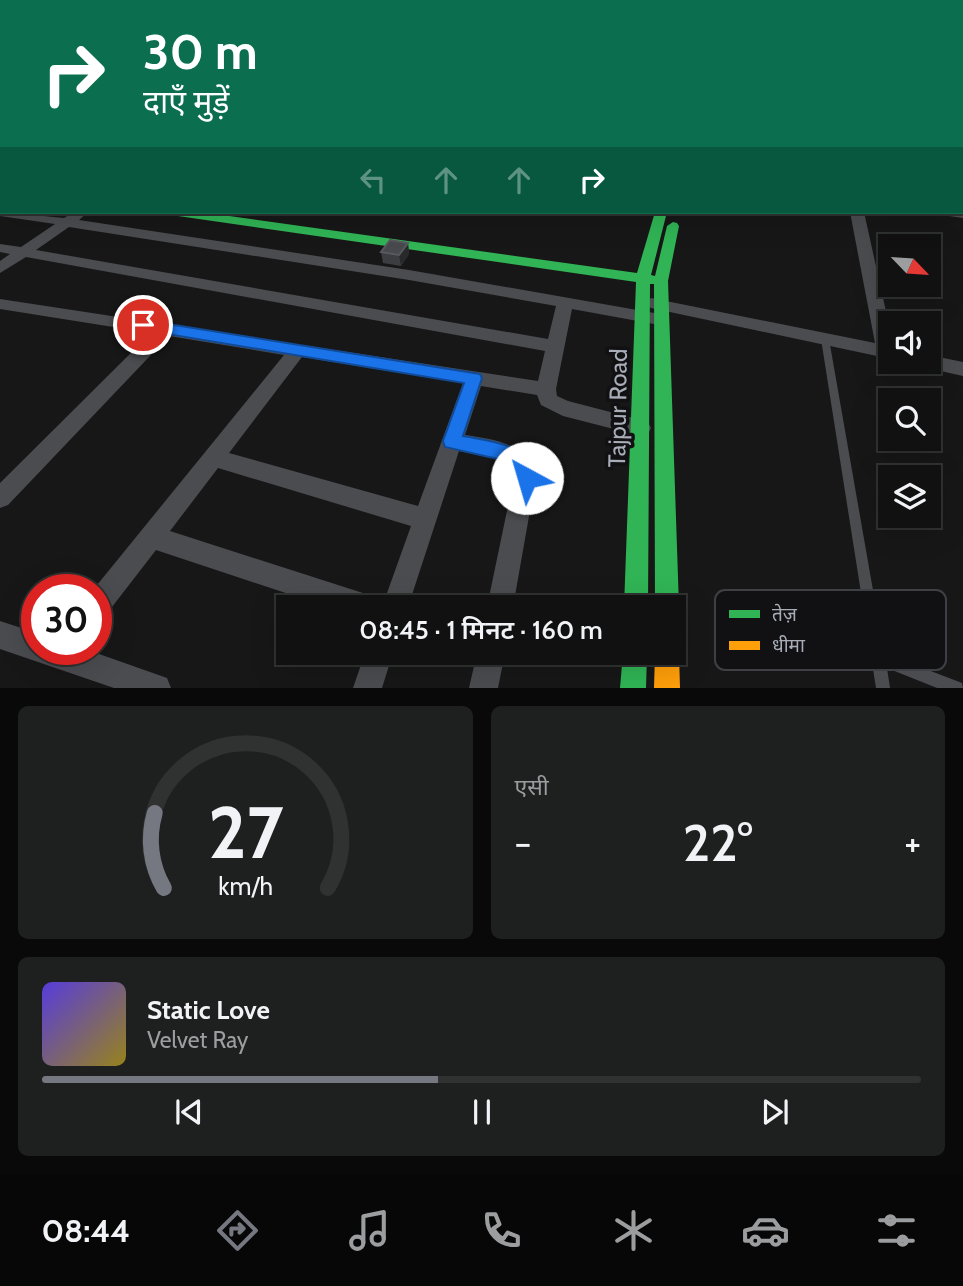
<!DOCTYPE html>
<html lang="hi">
<meta charset="utf-8">
<style>
body{margin:0;font-family:Cabin,"Noto Sans Devanagari",sans-serif;background:#1e1f1f;color:#f1f3f6;height:100vh;display:flex;flex-direction:column;font-size:26px;white-space:nowrap}
*{box-sizing:border-box;margin:0}
p{font-size:23px;color:#9c9d9f}
.icon{flex:none;width:38px;height:38px;fill:none;stroke:currentColor;stroke-width:2;stroke-linecap:round;stroke-linejoin:round}
.map{position:relative;height:688px;overflow:hidden}
.drawer{display:flex;flex-direction:column;gap:18px;padding:18px;background:#090909;flex:1}
.drawer>*{flex:none}
.guide{position:absolute;left:0px;top:0px;width:964px;height:214px;box-shadow:0 7px 28px #0002,0 0 0 2px #303131;background:#0b6e4f;color:#fff;overflow:hidden}
.needle{width:46px;rotate:115deg}
.buttons{position:absolute;left:878px;top:234px;display:grid;gap:14px}
.buttons a{display:grid;place-items:center;width:63px;height:63px;border-radius:0px;background:#111;box-shadow:0 7px 28px #0002,0 0 0 2px #303131;font-size:35px}
.speed{position:absolute;left:21px;top:574px;display:flex;gap:14px;font-size:35px;font-weight:700;text-align:center}
.speed>*{display:grid;place-content:center;width:91px;height:91px;border-radius:50%;background:#111;box-shadow:0 7px 28px #0002,0 0 0 2px #303131;line-height:1}
.speed .limit{border:10px solid #d22;background:#fff;color:#111}
.pin{position:absolute;display:grid;place-items:center;width:60px;height:60px;color:#fff;margin:-30px;border:4px solid #fff;border-radius:50%;box-shadow:0 2px 7px #0007}
.me{position:absolute;width:77px;margin:-38px;rotate:321deg;stroke-linejoin:round;filter:drop-shadow(0 0 5px #0008)}
.turn{display:flex;align-items:center;gap:24px;height:147px;padding:0 28px;font-size:32px}
.turn .icon{width:91px;height:91px;stroke-width:2.5}
.turn b{display:block;font-size:49px;line-height:60px}
.lanes{display:flex;align-items:center;height:66px;padding:0 28px;background:#0003;justify-content:center;gap:35px;direction:ltr}
.lanes .off{opacity:.35}
.big{font-size:52px;font-weight:600;line-height:1.1}
.drawer .widget{flex:1;display:flex;flex-direction:column;justify-content:center;gap:10px;min-width:0;padding:0 24px;border-radius:10px;background:#1e1f1f}
.drawer .dial{align-items:center;gap:0}
.dial svg{height:182px;overflow:visible;fill:none;stroke:#303131;stroke-width:7;stroke-linecap:round;text-anchor:middle}
.dial text{fill:#f1f3f6;stroke:none}
.song{display:flex;align-items:center;gap:21px}
.cover{width:84px;height:84px;border-radius:10px;background:linear-gradient(135deg,hsl(250 70% 55%),hsl(50 70% 35%))}
.played{height:7px;border-radius:4px;background:linear-gradient(90deg,#757880 45%,#303131 45%)}
.keys{display:flex;justify-content:space-around;direction:ltr}
.heat{display:flex;justify-content:space-between;align-items:center;font-size:38px;direction:ltr}
.drawer .tiles{flex:1;display:grid;gap:18px;grid-template-columns:1fr 1fr}
.widget:last-child{grid-column:span 2}
.trip{position:absolute;left:276px;top:595px;width:410px;height:70px;border-radius:0px;background:#111;box-shadow:0 7px 28px #0002,0 0 0 2px #303131;font-weight:600;line-height:70px;text-align:center}
.tabs{display:flex;height:112px;justify-content:space-around;align-items:center;background:#070707;color:#9c9d9f}
.tabs .icon{width:49px;height:49px}
.tabs .current{color:#757880}
.tabs b{font-size:32px;color:#f1f3f6}
.map>svg:first-child{display:block}
.lines{fill:none;stroke-linecap:round;stroke-linejoin:round}
.lane{fill:#4b4c50;fill-rule:evenodd}
.street{fill:#4b4c50;fill-rule:evenodd}
.fast{fill:#30b455;fill-rule:evenodd}
.slow{fill:#ff9f0a;fill-rule:evenodd}
.wall{fill:#3c3d40}
.shaded-wall{fill:#28292a}
.building{fill:#48494d;stroke:#57595e;stroke-width:2}
.route{fill:#1a73e8;stroke:#114b97;stroke-width:2}
.labels{text-anchor:middle;stroke-width:7;stroke-linejoin:round;paint-order:stroke}
.street-label{font-size:24px;fill:#a8adb8;stroke:#111113}
.key{fill:#111113;stroke:#3e4045;stroke-width:2}
.key-label{font-size:19px;fill:#a8adb8}
</style>
<div class="map">
<svg width="963" height="688" viewBox="0 0 963 688">
<rect width="100%" height="100%" fill="#171717"/>
<g class="lines">
<path class="lane" d="M962,126H963V130H962Z
M932,212H947L963,214V218L935,214Z
M825,336L829,339L884,653L962,683L963,688H937L887,668L890,688H876L821,339Z"/>
<path class="street" d="M2,111V118H0V112Z
M0,130H2V136H0Z
M0,167H2L0,175Z
M0,208L2,212L64,218L74,212H88L79,220L409,270L660,314L662,318L660,322L654,324L572,309L556,389L557,396L568,401L641,420L648,422L651,428L648,434L641,436L563,416L541,405L537,395L481,386L465,435C492,439 524,443 537,471L513,607H487L515,472L497,459L459,451L408,607H382L411,526L218,468L170,531L366,594L375,598L379,607H328L156,550L105,616L96,620V590H93L284,355L169,336L8,505L0,508V483L151,333L0,309V299L538,381L545,351L26,257L0,273V261L10,254L0,252V244L21,247L55,224L0,216ZM69,227L409,280L556,306L548,339L36,250ZM302,357L463,383L418,506L229,453Z
M521,212H537L530,216Z
M850,212H864L891,334V359L651,308L643,303L651,298L875,343Z
M929,355L963,362V376L923,367L920,362H929Z
M0,621L37,633V649H85L167,678L171,688H114L0,649Z
M365,653H393L382,688H353Z
M477,653H505L498,688H469Z"/>
<path class="fast" d="M0,183H2V189H0Z
M172,212H201L637,273L655,212H667L651,275L655,276L667,226L673,222L677,223L679,226L668,281L679,607L675,615L674,607H655L654,284H650L648,607H624L636,282L178,216Z
M623,653H647L646,688H620Z"/>
<path class="slow" d="M674,643L679,653L680,688H654L655,653H674Z"/>
</g>
<path class="wall" d="M408,243L409,254L401,266L383,263L381,252Z"/>
<path class="shaded-wall" d="M408,243L409,254L401,266L399,255Z"/>
<path class="building" d="M390,240L408,243L399,255L381,252Z"/>
<linearGradient id="sky" x2="0" y2="1"><stop stop-color="#0d0d0d"/><stop offset="0.53" stop-color="#363c47"/><stop offset="1" stop-color="#363c47" stop-opacity="0"/></linearGradient>
<rect width="963" height="204" fill="url(#sky)"/>
<path class="route" d="M143,320L480,374L482,378L463,436C495,442 527,443 537,478L534,485L527,487L520,485L515,470L502,460L445,447L443,441L464,383L137,329V321Z"/>
<g class="labels">
<g class="street-label">
<text transform="translate(618 408) rotate(-89)" y="8">Tajpur Road</text>
</g>
</g>
<rect x="715" y="590" width="231" height="80" rx="10" class="key"/>
<rect x="729" y="610" width="31" height="8" fill="#30b455"/>
<rect x="729" y="641" width="31" height="9" fill="#ff9f0a"/>
<g class="key-label">
<text x="772" y="621">तेज़</text>
<text x="772" y="652">धीमा</text>
</g>
</svg>
<div class="buttons">
<a><svg class="needle" viewBox="-14 -14 28 28"><path d="M0-13l5 13h-10z" fill="#e53935"/><path d="M0 13l5-13h-10z" fill="#9c9d9f"/></svg></a>
<a><svg class="icon" aria-label="sound" viewBox="0 0 24 24"><path d="M4 9h4l5-4v14l-5-4H4zM17 9q2 3 0 6"/></svg></a>
<a><svg class="icon" aria-label="search" viewBox="0 0 24 24"><circle cx="10" cy="10" r="6"/><path d="M15 15l6 6"/></svg></a>
<a><svg class="icon" aria-label="layers" viewBox="0 0 24 24"><path d="M12 4l9 5-9 5-9-5zM3 14l9 5 9-5"/></svg></a>
</div>
<div class="speed"><div class="limit">30</div></div>
<div class="pin" style="left:143px;top:325px;background:#d93025"><svg class="icon" aria-label="arrive" viewBox="0 0 24 24"><path d="M6 21V4h12l-3 4 3 4H6"/></svg></div>
<svg class="me" style="left:527px;top:478px" viewBox="-20 -20 40 40"><circle r="19" fill="#fff"/><path d="M0-13L10 11 0 6-10 11z" fill="#1a73e8"/></svg>
<div class="trip">08:45 · 1 मिनट · 160 m</div>
<div class="guide">
<div class="turn"><svg class="icon" aria-label="right" viewBox="0 0 24 24"><path d="M7 20v-9h11M14 6l5 5-5 5"/></svg><div><b>30 m</b>दाएँ मुड़ें</div></div>
<div class="lanes"><svg class="icon off" aria-label="left" viewBox="0 0 24 24"><path d="M17 20v-9H6M10 6l-5 5 5 5"/></svg><svg class="icon off" aria-label="ahead" viewBox="0 0 24 24"><path d="M12 20V5M6 11l6-6 6 6"/></svg><svg class="icon off" aria-label="ahead" viewBox="0 0 24 24"><path d="M12 20V5M6 11l6-6 6 6"/></svg><svg class="icon" aria-label="right" viewBox="0 0 24 24"><path d="M7 20v-9h11M14 6l5 5-5 5"/></svg></div>
</div>
</div>
<section class="drawer">
<div class="tiles">
<div class="widget dial"><svg viewBox="0 0 100 80">
<path d="M14 69A42 42 0 1 1 86 69"/>
<path d="M14 69A42 42 0 0 1 10 36" stroke="#757880"/>
<text x="50" y="56" font-size="32" font-weight="700">27</text>
<text x="50" y="72" font-size="11">km/h</text>
</svg></div>
<div class="widget"><p>एसी</p>
<div class="heat"><a>−</a><b class="big">22°</b><a>+</a></div>
</div>
<div class="widget">
<div class="song"><i class="cover"></i><div><b>Static Love</b><p>Velvet Ray</p></div></div>
<div class="played"></div>
<div class="keys"><svg class="icon" aria-label="previous" viewBox="0 0 24 24"><path d="M18 5L8 12l10 7zM5 5v14"/></svg><svg class="icon" aria-label="pause" viewBox="0 0 24 24"><path d="M8 5v14M16 5v14"/></svg><svg class="icon" aria-label="next" viewBox="0 0 24 24"><path d="M6 5l10 7-10 7zM19 5v14"/></svg></div>
</div>
</div>
</section>
<nav class="tabs">
<b>08:44</b>
<svg class="icon current" aria-label="directions" viewBox="0 0 24 24"><path d="M12 3l9 9-9 9-9-9zM9 14v-3h6M13 9l2 2-2 2"/></svg>
<svg class="icon" aria-label="music" viewBox="0 0 24 24"><path d="M9 18V5l10-2v13"/><circle cx="6" cy="18" r="3"/><circle cx="16" cy="16" r="3"/></svg>
<svg class="icon" aria-label="phone" viewBox="0 0 24 24"><path d="M5 4h4l2 5-3 2q2 4 5 5l2-3 5 2v4C11 20 4 13 5 4z"/></svg>
<svg class="icon" aria-label="climate" viewBox="0 0 24 24"><path d="M12 3v18M4 7l16 10M4 17L20 7"/></svg>
<svg class="icon" aria-label="car" viewBox="0 0 24 24"><path d="M5 17H2v-5l4-1 3-4h7l3 4 3 1v5h-3M9 17h6M6 11h13"/><circle cx="7" cy="17" r="2"/><circle cx="17" cy="17" r="2"/></svg>
<svg class="icon" aria-label="filters" viewBox="0 0 24 24"><path d="M4 7h16M4 17h16"/><circle cx="9" cy="7" r="2"/><circle cx="15" cy="17" r="2"/></svg>
</nav>
